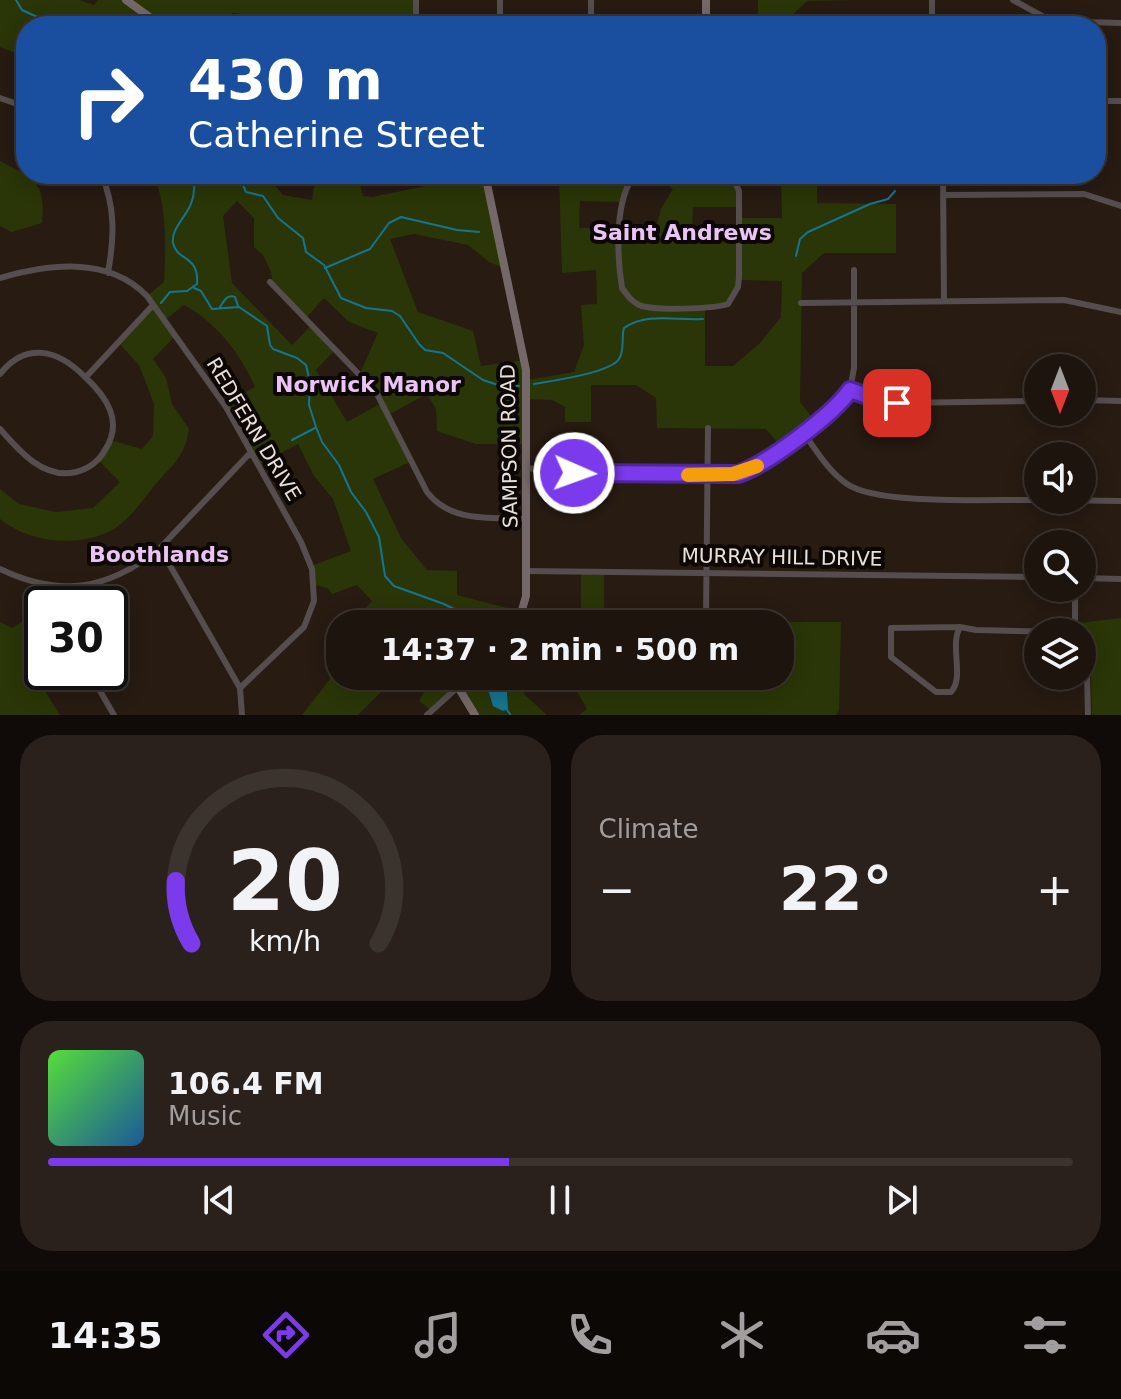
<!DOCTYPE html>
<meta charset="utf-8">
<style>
body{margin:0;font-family:"DejaVu Sans",sans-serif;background:#2a211c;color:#f1f3f6;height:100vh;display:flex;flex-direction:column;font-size:30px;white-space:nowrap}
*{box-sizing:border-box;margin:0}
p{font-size:26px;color:#a09e9e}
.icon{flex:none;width:44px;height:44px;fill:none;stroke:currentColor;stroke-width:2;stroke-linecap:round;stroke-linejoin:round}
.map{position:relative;height:715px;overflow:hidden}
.side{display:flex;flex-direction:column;gap:20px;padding:20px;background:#100b08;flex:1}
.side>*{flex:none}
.top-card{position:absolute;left:16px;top:16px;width:1090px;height:168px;border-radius:32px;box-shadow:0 4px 20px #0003,0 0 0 2px #3b332e;background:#1a4fa0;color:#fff;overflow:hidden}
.needle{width:52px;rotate:180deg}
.fabs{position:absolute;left:1024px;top:354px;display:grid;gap:16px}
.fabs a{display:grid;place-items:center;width:72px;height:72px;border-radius:50%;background:#1d140e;box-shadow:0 4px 20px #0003,0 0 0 2px #3b332e;font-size:40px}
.speed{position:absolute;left:24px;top:586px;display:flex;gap:16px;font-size:40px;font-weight:700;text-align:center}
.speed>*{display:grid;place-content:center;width:104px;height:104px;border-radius:50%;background:#1d140e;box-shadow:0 4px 20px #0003,0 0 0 2px #3b332e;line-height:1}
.speed .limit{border:4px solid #111;border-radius:12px;background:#fff;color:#111}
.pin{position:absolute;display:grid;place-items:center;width:68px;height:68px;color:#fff;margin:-34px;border-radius:16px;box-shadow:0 4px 12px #0006}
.me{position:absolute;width:88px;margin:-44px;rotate:92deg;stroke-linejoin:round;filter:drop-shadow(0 0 6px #0008)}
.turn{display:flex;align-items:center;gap:28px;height:168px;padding:0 40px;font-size:36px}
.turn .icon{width:104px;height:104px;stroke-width:2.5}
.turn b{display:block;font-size:56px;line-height:68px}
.big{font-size:60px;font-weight:600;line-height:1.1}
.side .widget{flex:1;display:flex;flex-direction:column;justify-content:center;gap:12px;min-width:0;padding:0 28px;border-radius:32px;background:#2a211c}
.side .dial{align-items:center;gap:0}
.dial svg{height:208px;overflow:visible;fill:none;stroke:#3b332e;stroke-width:7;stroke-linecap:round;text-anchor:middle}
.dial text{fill:#f1f3f6;stroke:none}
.song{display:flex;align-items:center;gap:24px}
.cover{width:96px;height:96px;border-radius:12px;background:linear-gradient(135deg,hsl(110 70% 55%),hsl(210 70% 35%))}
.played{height:8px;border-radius:4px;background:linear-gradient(90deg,#7c3aed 45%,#3b332e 45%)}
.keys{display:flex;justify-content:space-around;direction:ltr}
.heat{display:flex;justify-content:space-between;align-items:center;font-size:44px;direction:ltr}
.side .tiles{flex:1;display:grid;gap:20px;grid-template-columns:1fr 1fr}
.widget:last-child{grid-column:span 2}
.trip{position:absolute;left:326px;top:610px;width:468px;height:80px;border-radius:32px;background:#1d140e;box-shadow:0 4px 20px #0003,0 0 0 2px #3b332e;font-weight:600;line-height:80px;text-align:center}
.tabs{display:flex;height:128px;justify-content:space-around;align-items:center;background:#0c0806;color:#a09e9e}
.tabs .icon{width:56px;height:56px}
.tabs .active{color:#7c3aed}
.tabs b{font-size:36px;color:#f1f3f6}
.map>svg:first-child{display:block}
.green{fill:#2a3607;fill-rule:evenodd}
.water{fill:#157590}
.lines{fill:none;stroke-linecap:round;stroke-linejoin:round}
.stream{stroke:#157590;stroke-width:2}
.street{stroke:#564d4e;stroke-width:6}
.secondary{stroke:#756868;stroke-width:8}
.route-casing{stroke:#51269a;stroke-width:20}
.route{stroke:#7c3aed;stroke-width:14}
.slow{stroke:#f59e0b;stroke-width:14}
.labels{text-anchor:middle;stroke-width:8;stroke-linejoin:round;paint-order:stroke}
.street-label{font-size:20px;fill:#e9e0da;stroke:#0c0704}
.neighbourhood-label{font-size:22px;font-weight:bold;fill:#ebc4f7;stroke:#0c0704}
</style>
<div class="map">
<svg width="1121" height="715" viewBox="0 0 1121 715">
<rect width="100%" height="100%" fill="#271b12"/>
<path class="green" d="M0,0H79L94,5L98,0H416V26H354L232,13L226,26H26V57L0,47Z
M758,0H854L807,1L781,26H758Z
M0,161C34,179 46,181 42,223L11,232L0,226Z
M154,174H271L268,178L283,195L312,200L315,182L302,174H357L363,196L372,197L485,174L506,269L489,262L468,245L414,234L390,239L418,312L473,331L481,366L525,360L527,380L574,372L584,345L581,305L597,304L596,270L562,273L559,174H627L633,177L622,202L580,201L579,228L620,227L621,239L653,240L661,209L673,189L653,174H731L736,181L739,207H693L692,230L739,231V218H782L781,174H817V203L896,204V253H824L802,273L800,402L816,422L782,448L766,429L657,428L656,398L636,385H591V422H565V407L552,400L527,399L526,444H476L437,431L436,409L427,394L390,414L412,461L373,479L401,538L427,570L457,571V595L523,612L518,624H351L372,601L357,585L332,594L328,588L315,585L311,566L351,551L333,499L314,476L298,444L258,465L224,404L255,387C241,354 216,322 184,305L165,320L176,335L153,359L166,378L172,404L189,429C185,457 173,464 155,485C142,501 126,525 106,533C73,547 28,542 0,519V489L19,504L56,512L93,508L120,482L98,460L110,440L142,449L153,436L154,404L139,365L118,342L153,306L147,296L164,282C166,244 167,210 154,174ZM237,201L254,218V247L263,255L271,272L273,285L306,318L324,298L349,322L378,333L360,373L382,403L347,422L316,370L336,349L312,325L292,345L232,283L223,216ZM739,280L782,281L781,317L760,343L733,366H705V308L728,304Z
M581,574L604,575V617L611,624H581Z
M42,609V646L24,657L60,715H0V622L12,628Z
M1121,618V715H1092L1091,673L1078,623Z
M712,622H841L839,710L836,715H579L587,709L568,676H780V624H710Z
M340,666V676H391L389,684L358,715H302Z
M433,676H516L525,695L547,715H475L456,688L432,711L419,701Z"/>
<path class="water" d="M484,676H506L508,709L503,711L493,706Z"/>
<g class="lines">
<path class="stream" d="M16,0L22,10L57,26
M72,26C89,17 112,10 128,26
M238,174L246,192L263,196L278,218L303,238L306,252L324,265L341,298L366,308L392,311L400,316L419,344L425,350L443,353L483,380L495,384L519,386
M311,174H323
M796,256L800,239L808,232L870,204L888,199L895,191
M325,268L370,249L389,223L401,217L457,230L479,232
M194,288L201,291L212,309L239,307L267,326L270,345L273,349L297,358L306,365L310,382L309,405L316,427L322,442L339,465L351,492L366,512L379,537L385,576L394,586L444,604L484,624
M161,303L170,292L187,291L197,284C199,254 177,262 173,243C170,225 196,212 194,186L183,174
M220,307C224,301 227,294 235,297L238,306
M534,384C551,381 610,373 619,359C625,350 621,338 624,328C647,312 677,321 703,319
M292,440L315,428
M507,710L510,714"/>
<path class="street" d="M416,0V26
M500,0V26
M591,0V26
M1013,0L1051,21L1121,23
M932,26V0
M0,98L26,107
M1096,101H1121
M101,174C116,207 114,238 108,273
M635,174C614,200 617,256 622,288C627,295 631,301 639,305C653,311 713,309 728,304L738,287L739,277V191L731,174
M943,174L944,301
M944,195L1084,194L1121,206
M0,278C49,264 108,256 147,296L226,407L301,542L312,569L314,601L304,627L240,688L242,715
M270,282L376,392L427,492C451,523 490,517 526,519
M801,303L1064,300L1121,312
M0,374C26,341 58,350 84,376C106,396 124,421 105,450C99,461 88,469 76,472C44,480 19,451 0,429
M86,377L153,305
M850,390L876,399L897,403L1038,401
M1082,400L1121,401
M803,432C816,450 828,471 847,484C879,506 995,499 1038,500
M526,468L588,474L717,475L738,474L757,466L831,410L850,390L854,368V270
M1055,500L1121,501
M160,548L240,688
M0,569C60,598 109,590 160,548L251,452
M526,571L1038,577
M1082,578L1121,579
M43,585L50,604
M706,616L708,428
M960,627C949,646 965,677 951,692H936L891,657V628L960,627L976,630L1062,632
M1075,632V588
M1082,655L1087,674L1088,715
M89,672L114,715
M427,715L458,687"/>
<path class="secondary" d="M126,0L162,26
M706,0V26
M485,174L526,370V596L518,624
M468,676L458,687L475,715"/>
</g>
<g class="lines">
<defs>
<path id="route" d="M574,473L738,474C766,465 834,414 850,390L876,399L897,403"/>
</defs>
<use href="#route" class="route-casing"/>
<use href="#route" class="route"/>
<path class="slow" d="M688,475L733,474L757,466"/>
</g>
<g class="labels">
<g class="street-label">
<text transform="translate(254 429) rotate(59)" y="7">REDFERN DRIVE</text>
<text transform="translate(509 446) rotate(-91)" y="7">SAMPSON ROAD</text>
<text transform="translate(782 557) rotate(1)" y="7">MURRAY HILL DRIVE</text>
</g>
<g class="neighbourhood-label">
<text x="682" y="240">Saint Andrews</text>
<text x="368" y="392">Norwick Manor</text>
<text x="159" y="562">Boothlands</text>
</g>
</g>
</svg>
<div class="fabs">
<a><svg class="needle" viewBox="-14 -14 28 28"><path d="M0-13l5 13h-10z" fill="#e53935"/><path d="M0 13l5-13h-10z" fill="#a09e9e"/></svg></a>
<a><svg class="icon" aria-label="sound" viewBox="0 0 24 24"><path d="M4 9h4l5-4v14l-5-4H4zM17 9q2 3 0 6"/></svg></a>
<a><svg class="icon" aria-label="search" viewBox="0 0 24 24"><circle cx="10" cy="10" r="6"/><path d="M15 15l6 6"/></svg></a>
<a><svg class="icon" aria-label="layers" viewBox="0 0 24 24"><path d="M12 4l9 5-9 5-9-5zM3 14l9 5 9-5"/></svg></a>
</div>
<div class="speed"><div class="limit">30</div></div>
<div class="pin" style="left:897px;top:403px;background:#d93025"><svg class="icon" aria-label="arrive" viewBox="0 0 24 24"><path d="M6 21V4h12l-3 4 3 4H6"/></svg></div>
<svg class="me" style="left:574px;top:473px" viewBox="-20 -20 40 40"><circle r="17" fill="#7c3aed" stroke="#fff" stroke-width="3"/><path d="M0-11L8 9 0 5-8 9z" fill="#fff"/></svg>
<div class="trip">14:37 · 2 min · 500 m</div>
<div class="top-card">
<div class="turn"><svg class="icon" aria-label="right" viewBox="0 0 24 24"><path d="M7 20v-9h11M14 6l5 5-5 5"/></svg><div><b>430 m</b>Catherine Street</div></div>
</div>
</div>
<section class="side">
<div class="tiles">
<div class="widget dial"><svg viewBox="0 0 100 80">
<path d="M14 69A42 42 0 1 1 86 69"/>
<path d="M14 69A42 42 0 0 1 8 45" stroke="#7c3aed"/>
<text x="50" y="56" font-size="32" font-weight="700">20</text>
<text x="50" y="72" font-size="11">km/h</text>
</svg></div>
<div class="widget"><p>Climate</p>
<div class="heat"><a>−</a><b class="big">22°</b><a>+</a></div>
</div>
<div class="widget">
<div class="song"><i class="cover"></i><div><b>106.4 FM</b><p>Music</p></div></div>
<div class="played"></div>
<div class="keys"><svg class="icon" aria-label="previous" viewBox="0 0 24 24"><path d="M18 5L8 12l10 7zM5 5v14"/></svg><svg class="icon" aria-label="pause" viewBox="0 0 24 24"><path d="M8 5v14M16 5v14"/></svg><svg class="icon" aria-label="next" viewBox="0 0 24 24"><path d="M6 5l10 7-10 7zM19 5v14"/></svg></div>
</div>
</div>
</section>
<nav class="tabs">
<b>14:35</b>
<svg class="icon active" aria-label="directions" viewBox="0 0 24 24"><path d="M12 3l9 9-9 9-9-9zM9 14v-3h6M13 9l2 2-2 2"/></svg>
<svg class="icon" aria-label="music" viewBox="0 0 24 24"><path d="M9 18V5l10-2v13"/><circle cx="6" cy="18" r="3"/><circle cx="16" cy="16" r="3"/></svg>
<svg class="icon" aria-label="phone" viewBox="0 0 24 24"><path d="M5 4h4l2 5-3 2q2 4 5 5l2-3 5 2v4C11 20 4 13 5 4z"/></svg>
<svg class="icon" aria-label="climate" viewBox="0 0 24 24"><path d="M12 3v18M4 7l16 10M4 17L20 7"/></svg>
<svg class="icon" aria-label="car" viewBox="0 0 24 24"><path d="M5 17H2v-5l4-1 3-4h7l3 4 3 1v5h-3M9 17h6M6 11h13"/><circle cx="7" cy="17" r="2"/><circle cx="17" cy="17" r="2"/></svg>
<svg class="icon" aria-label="filters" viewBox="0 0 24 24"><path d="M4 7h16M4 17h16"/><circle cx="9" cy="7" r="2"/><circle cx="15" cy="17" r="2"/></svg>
</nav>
